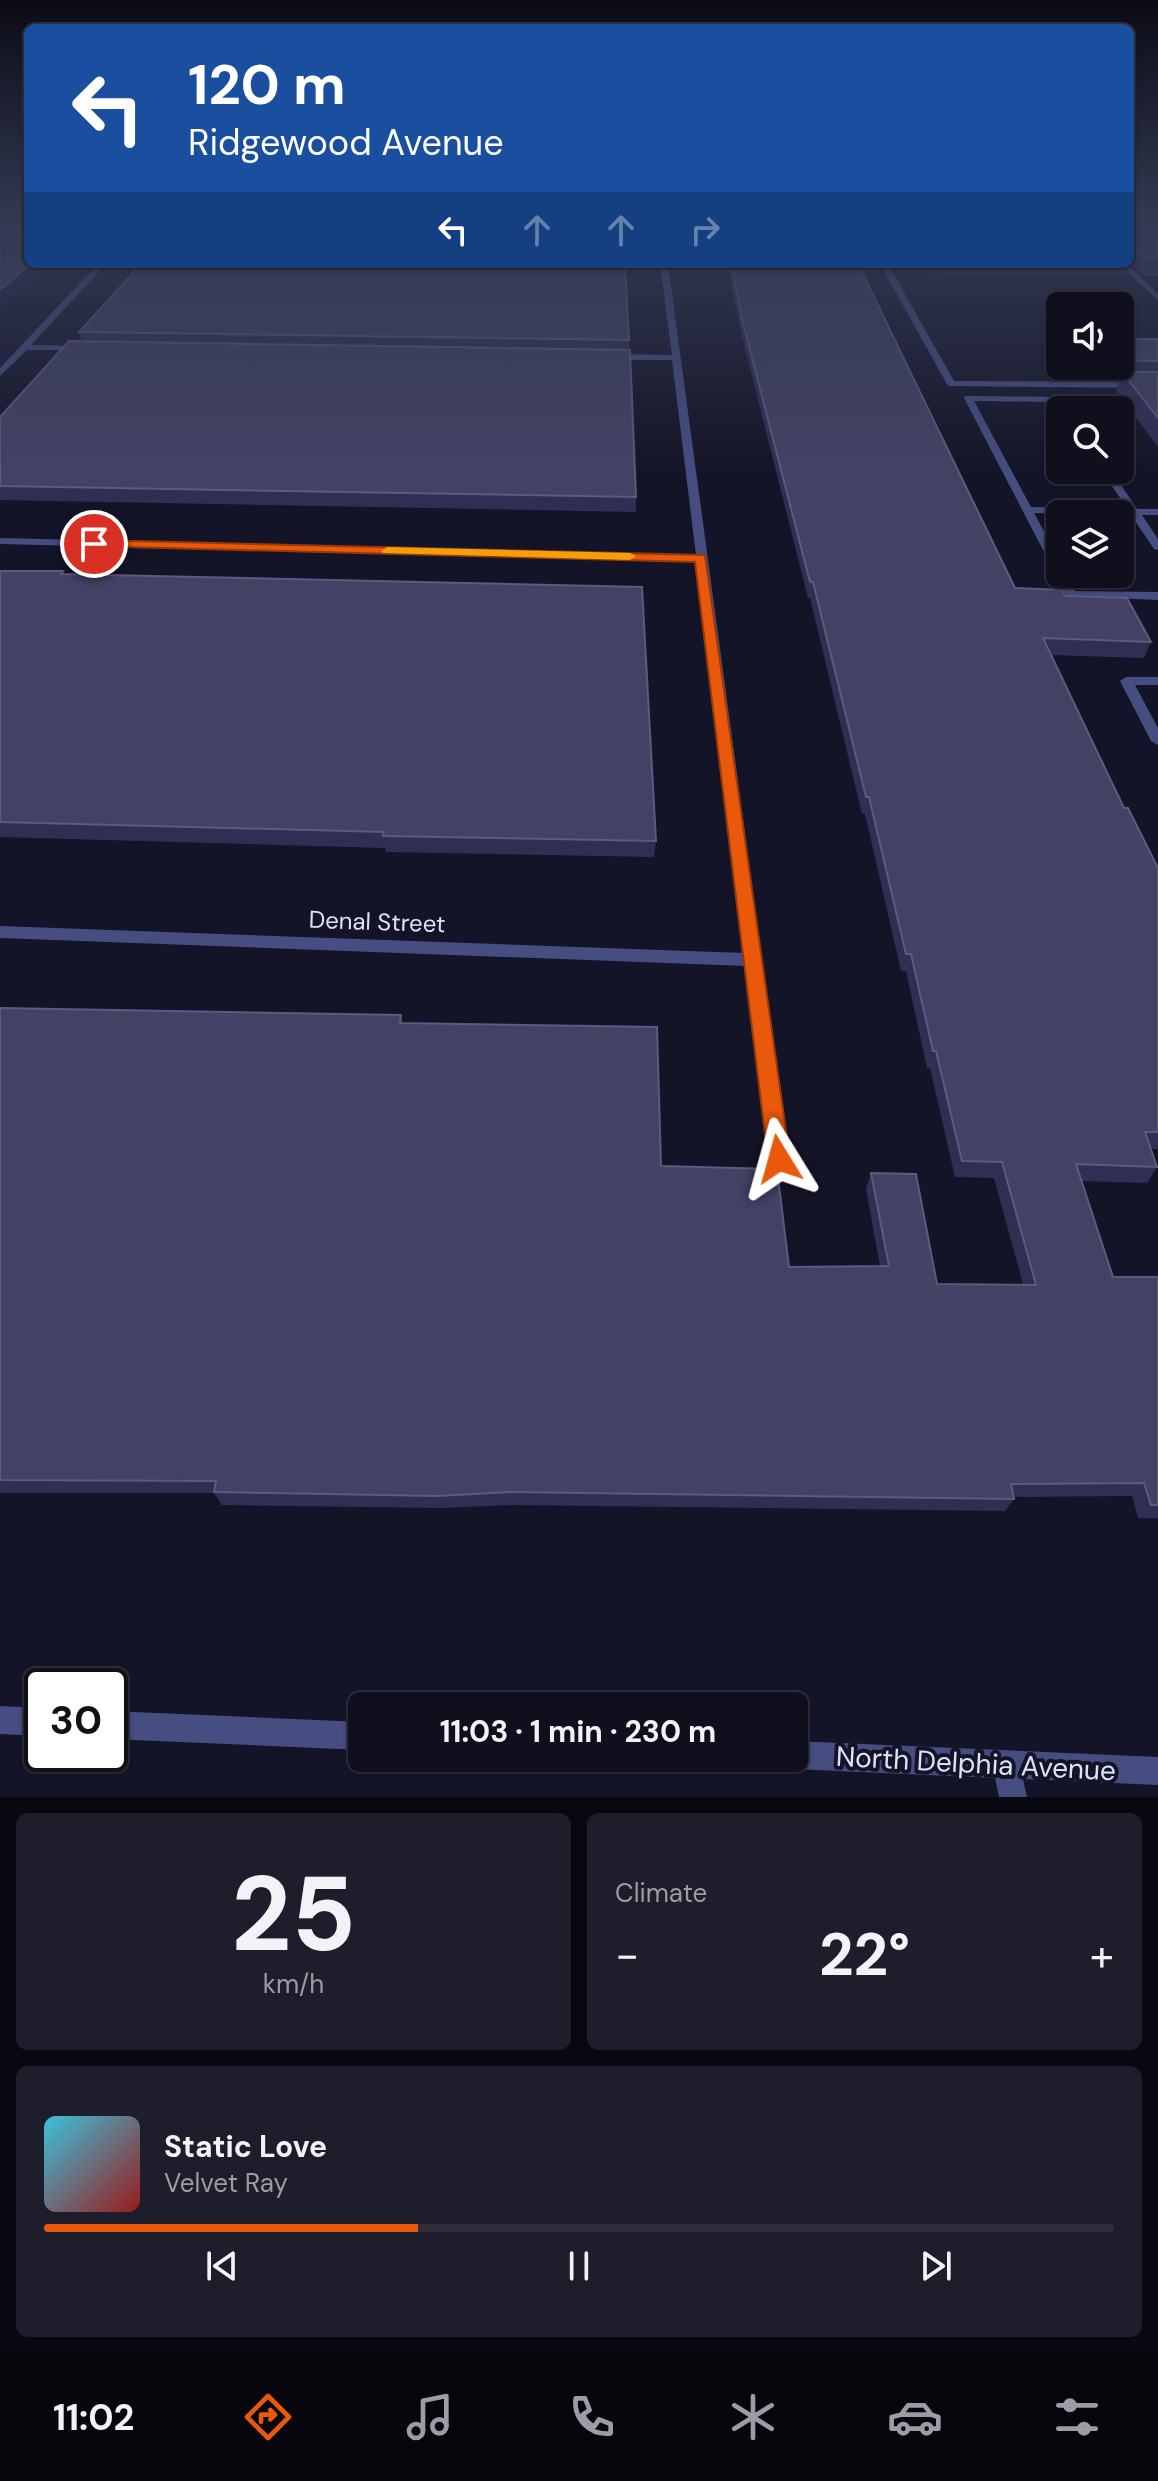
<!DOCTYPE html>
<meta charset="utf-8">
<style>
body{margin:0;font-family:"DM Sans",sans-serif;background:#1d1d2b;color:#f1f3f6;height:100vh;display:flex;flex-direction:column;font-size:30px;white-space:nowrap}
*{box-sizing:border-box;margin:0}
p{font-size:26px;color:#9b9ca4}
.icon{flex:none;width:44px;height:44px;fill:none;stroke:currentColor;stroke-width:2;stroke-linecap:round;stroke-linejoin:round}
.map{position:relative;height:1797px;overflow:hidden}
.details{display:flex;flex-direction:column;gap:16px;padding:16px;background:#080810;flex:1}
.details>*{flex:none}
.hud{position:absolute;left:24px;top:24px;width:1110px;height:244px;border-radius:12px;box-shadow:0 2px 6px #0004,0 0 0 2px #2f2f3c;background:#1a4fa0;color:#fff;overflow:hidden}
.controls{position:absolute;left:1046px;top:292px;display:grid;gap:16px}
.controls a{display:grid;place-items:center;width:88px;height:88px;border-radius:12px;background:#0f0f1e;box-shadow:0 2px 6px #0004,0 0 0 2px #2f2f3c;font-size:40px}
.speed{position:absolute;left:24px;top:1668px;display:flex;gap:16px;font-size:40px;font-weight:700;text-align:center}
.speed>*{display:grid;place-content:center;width:104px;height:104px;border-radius:50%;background:#0f0f1e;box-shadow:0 2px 6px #0004,0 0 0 2px #2f2f3c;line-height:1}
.speed .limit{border:4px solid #111;border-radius:12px;background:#fff;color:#111}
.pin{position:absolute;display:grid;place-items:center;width:68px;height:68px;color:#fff;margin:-34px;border:4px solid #fff;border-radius:50%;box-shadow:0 2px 8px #0007}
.me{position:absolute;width:88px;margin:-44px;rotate:352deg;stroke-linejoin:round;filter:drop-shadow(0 0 6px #0008)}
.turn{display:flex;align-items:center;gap:28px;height:168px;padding:0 32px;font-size:36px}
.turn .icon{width:104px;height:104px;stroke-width:2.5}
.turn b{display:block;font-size:56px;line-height:68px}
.lanes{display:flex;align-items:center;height:76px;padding:0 32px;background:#0003;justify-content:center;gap:40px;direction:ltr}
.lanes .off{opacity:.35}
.big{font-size:60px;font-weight:700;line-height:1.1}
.details .widget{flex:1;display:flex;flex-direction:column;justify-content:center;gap:12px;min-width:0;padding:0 28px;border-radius:12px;background:#1d1d2b}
.details .dial{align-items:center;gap:0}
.dial b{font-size:104px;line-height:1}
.song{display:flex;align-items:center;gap:24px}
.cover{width:96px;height:96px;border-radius:12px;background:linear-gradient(135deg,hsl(190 70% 55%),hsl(0 70% 35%))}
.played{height:8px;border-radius:4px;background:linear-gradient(90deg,#ea580c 35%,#2f2f3c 35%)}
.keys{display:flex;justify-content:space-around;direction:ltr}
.heat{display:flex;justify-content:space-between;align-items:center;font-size:44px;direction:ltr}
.details .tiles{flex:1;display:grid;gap:16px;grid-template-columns:1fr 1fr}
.widget:last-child{grid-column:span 2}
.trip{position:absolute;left:348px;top:1692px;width:460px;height:80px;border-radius:12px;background:#0f0f1e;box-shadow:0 2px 6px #0004,0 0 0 2px #2f2f3c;font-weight:700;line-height:80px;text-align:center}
.tab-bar{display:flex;height:128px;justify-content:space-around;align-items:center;background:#06060c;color:#9b9ca4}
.tab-bar .icon{width:56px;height:56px}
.tab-bar .selected{color:#ea580c}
.tab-bar b{font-size:36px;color:#f1f3f6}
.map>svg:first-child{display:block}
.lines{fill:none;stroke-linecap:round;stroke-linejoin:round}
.lane{fill:#454d81;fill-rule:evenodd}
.street{fill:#454d81;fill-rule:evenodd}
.wall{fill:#302f53}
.shaded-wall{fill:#1d1c3a}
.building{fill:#434265;stroke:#5b5b7c;stroke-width:2}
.route{fill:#ea580c;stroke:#983908;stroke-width:2}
.slow{fill:#f59e0b}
.labels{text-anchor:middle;stroke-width:8;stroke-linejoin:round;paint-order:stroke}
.street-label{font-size:24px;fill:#dfe1fb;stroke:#141428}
.near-street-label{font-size:28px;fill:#dfe1fb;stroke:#141428}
</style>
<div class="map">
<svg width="1158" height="1797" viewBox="0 0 1158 1797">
<rect width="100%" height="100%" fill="#141428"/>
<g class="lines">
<path class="lane" d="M880,264H888L954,381L1158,382V388L948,386Z
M1119,264H1127L1158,294V300Z
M965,396L1062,397L1071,410H1061L1056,402L974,401L1031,507L1127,508L1101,470H1111L1137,509H1158V515H1142L1158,539V550L1154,549L1131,515L1034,513L1060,561V574H1067L1075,591L1158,592V600L1067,596L964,398Z
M1158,677V685H1135L1158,728V745L1151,741L1120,681L1126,677Z"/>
<path class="street" d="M0,234H28V238H0Z
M98,264H106L31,345L84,346L87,350H27L0,376V368Z
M660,264H668L789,1159L786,1165L779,1168L772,1165L769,1159L746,966L0,938V926L744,953L697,561L0,544V538L696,555L672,360H611L607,357L611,354L672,355Z
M0,1706L42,1708V1736L0,1734Z
M110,1711L362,1722V1750L110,1739Z
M794,1741L1158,1757V1785L1023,1779L1027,1797H999L995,1778L794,1769L784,1765L781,1758H794Z"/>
</g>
<path class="wall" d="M0,223H28V231H23L25,237L28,264H48L0,307Z
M1130,223H1158V276H1144L1131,264L1127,276L930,274L924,264H1130Z
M727,264H858L1015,588L1065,596L1151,642L1144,658L1051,655L1124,808L1158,868V1149H1151L1157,1167L1147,1183L1082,1181L1113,1277H1158V1518H1138L1132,1496L1014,1497V1499L1005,1511L512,1505L440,1508L222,1505L214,1493H0V1008L401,1015L403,1023L661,1166L789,1267L880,1266L866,1189L871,1173L937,1284H1023L994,1178L955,1177L930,1068H927L906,971H901L865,814H862L810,598H808L741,332Z
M79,332L629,340L636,497V512L0,500V417L82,342Z
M1120,339H1158V447L1116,391L1120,379H1107L1098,366H1120Z
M0,571H63L64,574L656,841L654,857L386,852L385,848L0,837Z"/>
<path class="shaded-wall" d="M23,229L26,241L12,237Z
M30,264H48L0,307V290Z"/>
<path class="building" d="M1130,223H1158V259H1149L1132,244L1130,245Z
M0,229H23L12,237H28V264H30L0,290Z
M141,264H625L629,340L79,332Z
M731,264H858L1015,588L1063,590L1065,596L1127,598L1151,642L1043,638L1124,808H1128L1158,868V1132H1145L1157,1167L1076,1164L1113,1277H1158V1505H1151L1144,1483L1011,1484L1014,1499L510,1492L437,1496L214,1492L216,1481L0,1480V1008L401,1015L400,1023L657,1027L661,1166L777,1169L789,1267L889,1266L871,1173L916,1174L937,1284L1036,1285L1002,1162L962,1161L936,1051H933L911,954H906L869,797H866L813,582H810L742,319Z
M1120,339H1158V361L1120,360Z
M69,341L630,350L636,497L0,486V417Z
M1122,372H1158V418Z
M0,571H63L61,574L642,587L656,841L383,836L384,832L0,822Z"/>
<linearGradient id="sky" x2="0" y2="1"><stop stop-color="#0b0b16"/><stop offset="0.47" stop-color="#343a53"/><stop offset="1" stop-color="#343a53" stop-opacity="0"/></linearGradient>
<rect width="1158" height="474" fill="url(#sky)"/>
<path class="route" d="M94,540L705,555L790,1159L787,1166L779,1169L771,1166L768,1159L695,562L90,546V541Z"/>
<path class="slow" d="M387,547L630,553L636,556L630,560L383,553L381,551Z"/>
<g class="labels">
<g class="street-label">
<text transform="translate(377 922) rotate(2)" y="8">Denal Street</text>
</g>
<g class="near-street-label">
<text transform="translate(976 1763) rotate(3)" y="10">North Delphia Avenue</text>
</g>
</g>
</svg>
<div class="controls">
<a><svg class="icon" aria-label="sound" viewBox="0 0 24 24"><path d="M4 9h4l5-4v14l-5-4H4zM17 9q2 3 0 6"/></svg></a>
<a><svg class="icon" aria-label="search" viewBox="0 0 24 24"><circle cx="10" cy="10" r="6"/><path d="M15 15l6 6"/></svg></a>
<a><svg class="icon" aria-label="layers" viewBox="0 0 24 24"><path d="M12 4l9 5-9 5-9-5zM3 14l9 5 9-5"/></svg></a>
</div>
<div class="speed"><div class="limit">30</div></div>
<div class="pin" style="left:94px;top:544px;background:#d93025"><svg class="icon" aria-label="arrive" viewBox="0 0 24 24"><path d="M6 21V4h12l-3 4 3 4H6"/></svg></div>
<svg class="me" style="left:779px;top:1159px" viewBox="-20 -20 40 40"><path d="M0-17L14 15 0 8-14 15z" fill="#ea580c" stroke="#fff" stroke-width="4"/></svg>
<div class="trip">11:03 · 1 min · 230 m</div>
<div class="hud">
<div class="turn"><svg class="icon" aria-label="left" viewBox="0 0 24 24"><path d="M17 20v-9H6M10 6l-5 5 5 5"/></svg><div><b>120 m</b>Ridgewood Avenue</div></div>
<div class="lanes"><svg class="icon" aria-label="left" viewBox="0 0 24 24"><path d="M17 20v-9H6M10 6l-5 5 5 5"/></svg><svg class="icon off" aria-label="ahead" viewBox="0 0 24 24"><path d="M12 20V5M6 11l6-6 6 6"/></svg><svg class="icon off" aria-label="ahead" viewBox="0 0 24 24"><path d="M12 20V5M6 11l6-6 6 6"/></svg><svg class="icon off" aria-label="right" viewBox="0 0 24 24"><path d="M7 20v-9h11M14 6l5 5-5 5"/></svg></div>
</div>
</div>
<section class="details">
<div class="tiles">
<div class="widget dial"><b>25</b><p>km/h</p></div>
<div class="widget"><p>Climate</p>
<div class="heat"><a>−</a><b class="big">22°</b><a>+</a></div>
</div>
<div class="widget">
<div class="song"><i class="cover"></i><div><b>Static Love</b><p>Velvet Ray</p></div></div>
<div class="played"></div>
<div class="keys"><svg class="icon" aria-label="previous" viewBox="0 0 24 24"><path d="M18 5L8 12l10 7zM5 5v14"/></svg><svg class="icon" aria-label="pause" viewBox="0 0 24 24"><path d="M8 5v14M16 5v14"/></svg><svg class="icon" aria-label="next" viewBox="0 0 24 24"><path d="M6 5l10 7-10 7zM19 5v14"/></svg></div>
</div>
</div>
</section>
<nav class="tab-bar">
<b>11:02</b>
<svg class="icon selected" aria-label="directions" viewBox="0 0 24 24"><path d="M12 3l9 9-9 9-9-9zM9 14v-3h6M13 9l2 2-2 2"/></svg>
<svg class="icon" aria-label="music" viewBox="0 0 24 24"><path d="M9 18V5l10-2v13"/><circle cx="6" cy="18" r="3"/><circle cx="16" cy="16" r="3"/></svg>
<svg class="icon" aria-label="phone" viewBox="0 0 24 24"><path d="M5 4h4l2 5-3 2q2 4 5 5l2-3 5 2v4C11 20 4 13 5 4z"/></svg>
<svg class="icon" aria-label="climate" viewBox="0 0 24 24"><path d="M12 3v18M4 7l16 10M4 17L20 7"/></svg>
<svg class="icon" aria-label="car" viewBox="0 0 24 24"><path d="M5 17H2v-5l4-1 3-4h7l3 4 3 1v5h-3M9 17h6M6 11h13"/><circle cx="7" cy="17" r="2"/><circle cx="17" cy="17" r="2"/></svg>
<svg class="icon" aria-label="filters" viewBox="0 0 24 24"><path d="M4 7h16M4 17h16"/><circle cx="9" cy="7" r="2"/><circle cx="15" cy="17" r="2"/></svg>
</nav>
